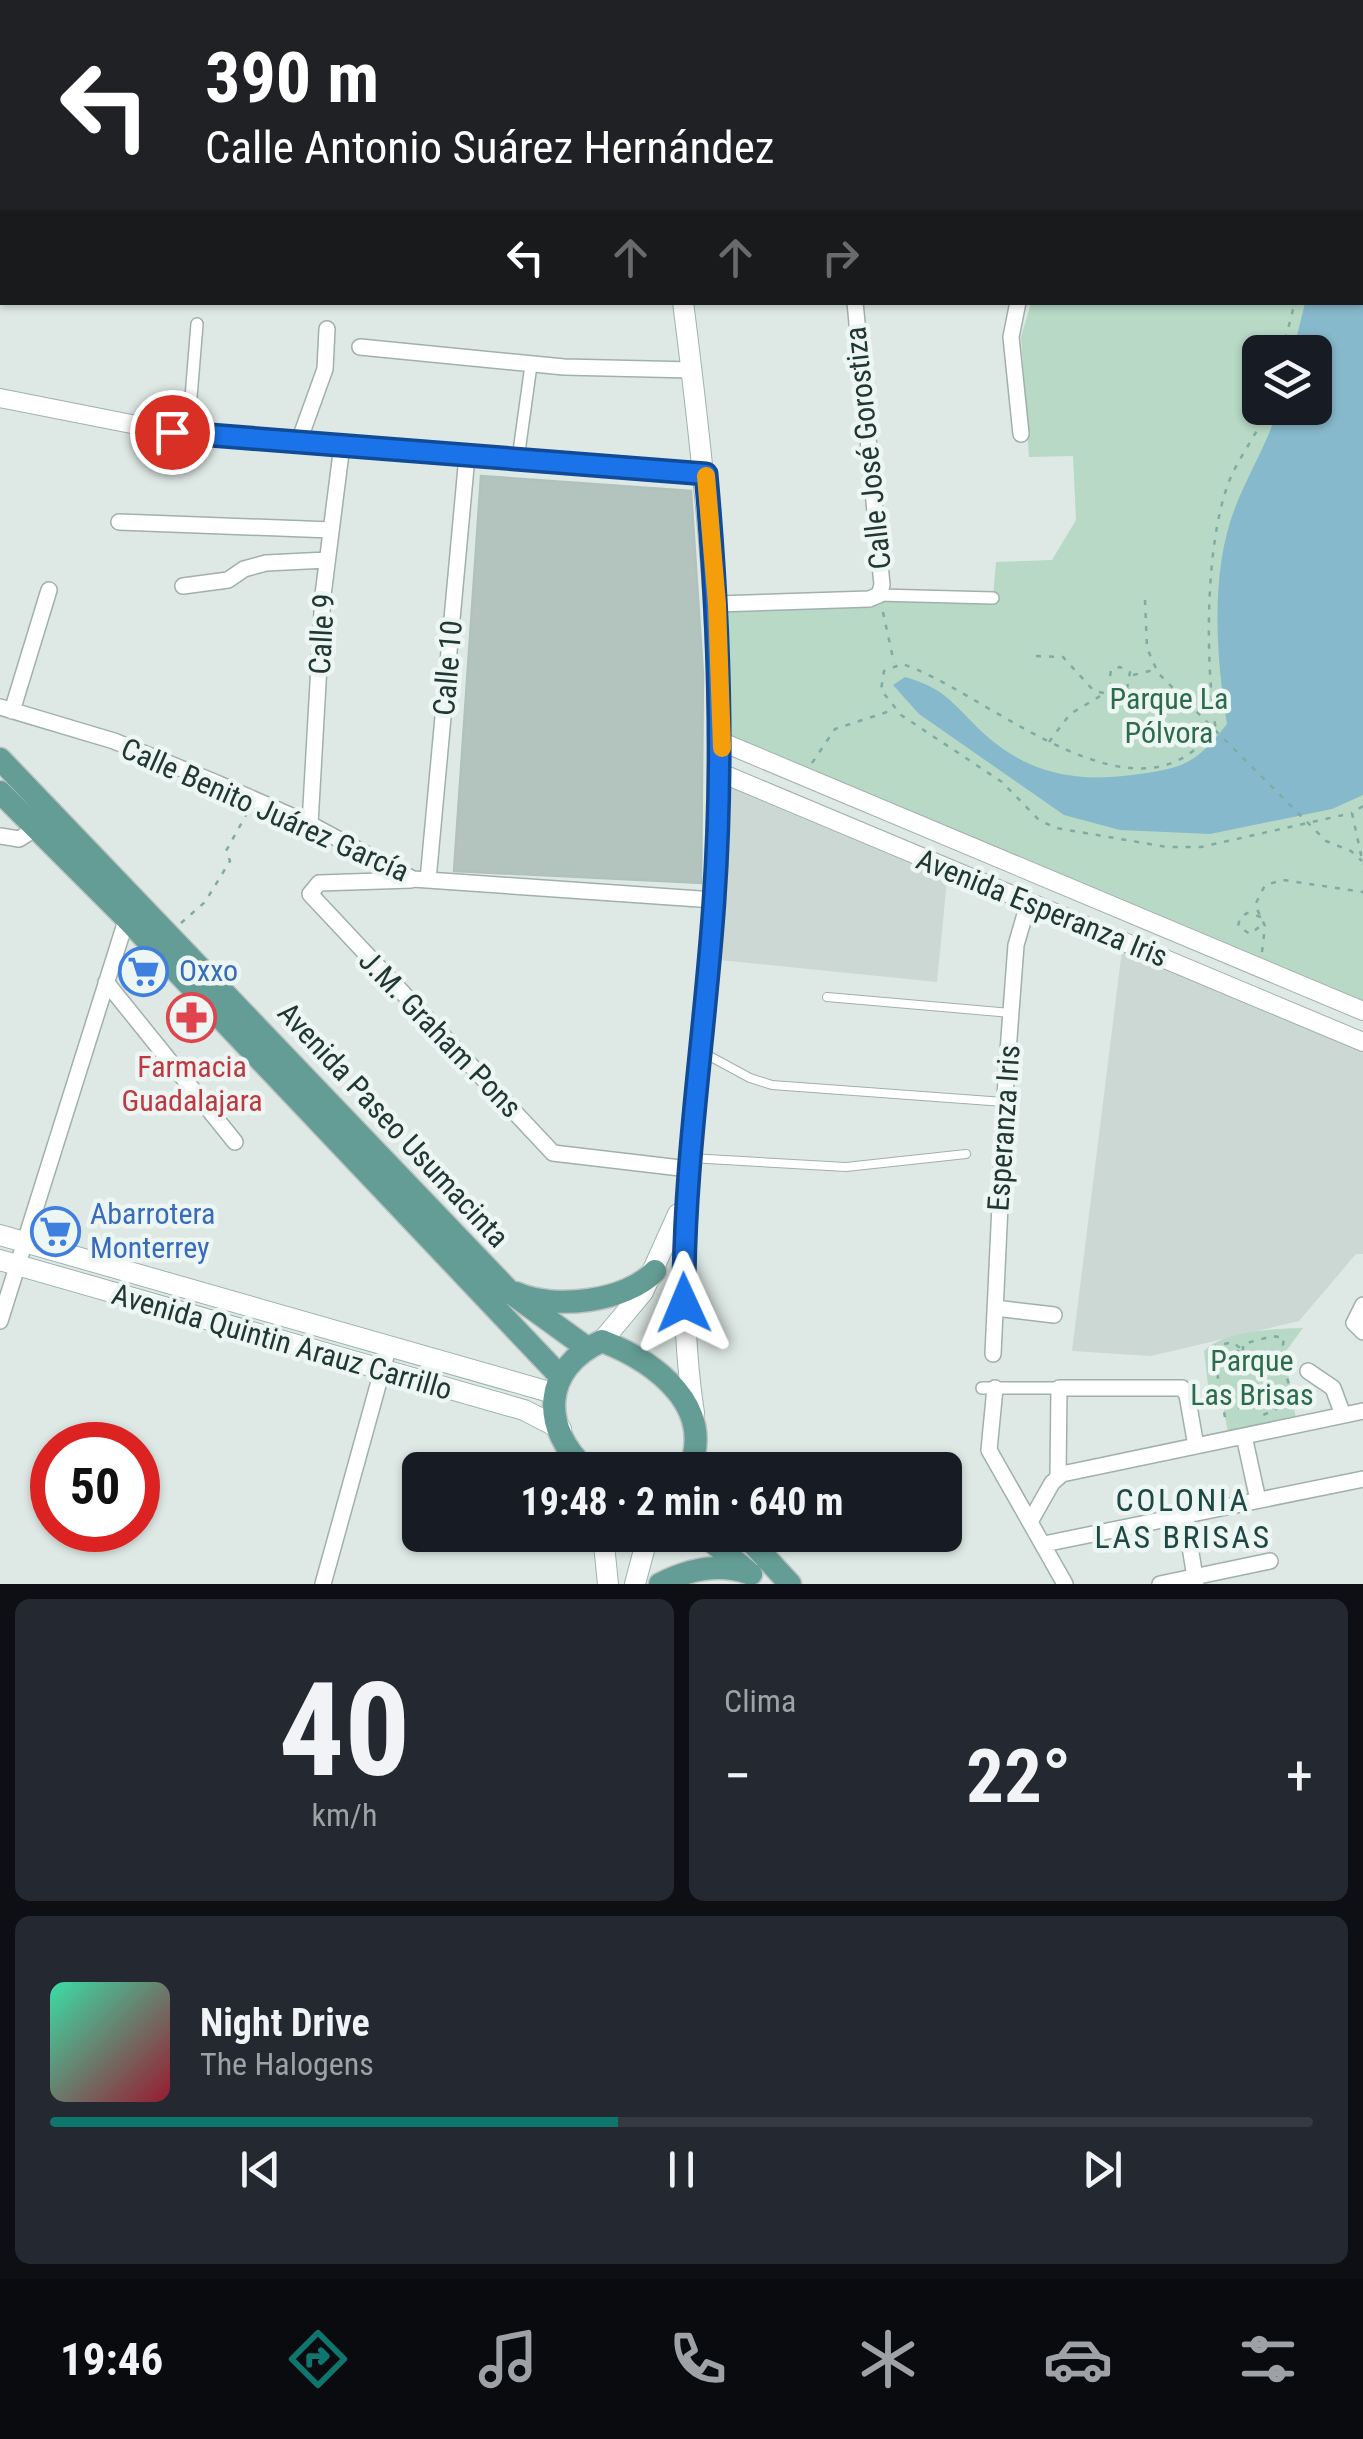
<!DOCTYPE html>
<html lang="es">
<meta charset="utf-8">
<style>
body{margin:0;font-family:"Roboto Condensed",sans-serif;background:#242831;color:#f1f3f6;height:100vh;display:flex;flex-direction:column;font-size:38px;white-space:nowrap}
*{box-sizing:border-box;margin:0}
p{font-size:32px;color:#9ea1a6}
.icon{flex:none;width:55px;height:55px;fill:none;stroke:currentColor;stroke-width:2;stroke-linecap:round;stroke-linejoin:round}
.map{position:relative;height:1584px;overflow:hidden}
.sheet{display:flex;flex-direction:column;gap:15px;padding:15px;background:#0d0f14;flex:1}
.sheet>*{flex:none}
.hud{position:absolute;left:0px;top:0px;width:1365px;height:305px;box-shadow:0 2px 8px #0004;background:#202124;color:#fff;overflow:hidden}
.buttons{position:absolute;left:1242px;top:335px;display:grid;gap:20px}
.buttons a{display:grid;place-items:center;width:90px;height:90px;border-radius:15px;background:#171b24;box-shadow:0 2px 8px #0004;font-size:50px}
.speed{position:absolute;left:30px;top:1422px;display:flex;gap:20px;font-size:50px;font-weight:700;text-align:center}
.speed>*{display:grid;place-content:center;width:130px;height:130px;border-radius:50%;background:#171b24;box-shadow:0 2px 8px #0004;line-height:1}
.speed .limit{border:15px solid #d22;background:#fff;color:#111}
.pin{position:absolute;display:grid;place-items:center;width:85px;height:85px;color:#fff;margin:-42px;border:5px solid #fff;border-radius:50%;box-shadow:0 2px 10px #0007}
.me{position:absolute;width:110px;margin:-55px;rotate:359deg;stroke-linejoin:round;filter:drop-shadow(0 0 8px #0008)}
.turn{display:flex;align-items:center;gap:35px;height:210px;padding:0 40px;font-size:45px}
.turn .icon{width:130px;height:130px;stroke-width:2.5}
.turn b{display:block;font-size:70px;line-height:85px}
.lanes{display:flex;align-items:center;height:95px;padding:0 40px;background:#0003;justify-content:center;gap:50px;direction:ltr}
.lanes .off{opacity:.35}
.big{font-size:75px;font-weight:700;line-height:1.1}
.sheet .widget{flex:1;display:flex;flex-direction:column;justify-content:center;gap:15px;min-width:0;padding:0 35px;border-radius:15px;background:#242831}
.sheet .dial{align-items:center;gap:0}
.dial b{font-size:130px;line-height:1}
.song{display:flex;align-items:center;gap:30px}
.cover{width:120px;height:120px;border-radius:15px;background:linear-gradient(135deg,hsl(160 70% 55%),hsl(350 70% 35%))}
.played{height:10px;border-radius:5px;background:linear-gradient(90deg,#0f766e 45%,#363941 45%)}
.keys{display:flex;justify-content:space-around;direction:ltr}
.heat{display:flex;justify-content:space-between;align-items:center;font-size:55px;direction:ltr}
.sheet .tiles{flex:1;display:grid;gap:15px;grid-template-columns:1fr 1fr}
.widget:last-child{grid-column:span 2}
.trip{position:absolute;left:402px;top:1452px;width:560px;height:100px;border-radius:15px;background:#171b24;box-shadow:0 2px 8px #0004;font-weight:700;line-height:100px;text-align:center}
.dock{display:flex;height:160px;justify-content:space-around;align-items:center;background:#090b0e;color:#9ea1a6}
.dock .icon{width:70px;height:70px}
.dock .selected{color:#0f766e}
.dock b{font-size:45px;color:#f1f3f6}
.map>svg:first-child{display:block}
.built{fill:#ccd8d4}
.green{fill:#b7d9c5;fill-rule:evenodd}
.water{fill:#87b9cc}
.building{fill:#b3c3be;stroke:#b1c2bd;stroke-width:2.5}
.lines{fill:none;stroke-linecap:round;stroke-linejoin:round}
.service-casing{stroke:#a1b0ac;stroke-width:10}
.pedestrian-casing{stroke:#a1b0ac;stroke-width:14}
.minor-casing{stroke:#a1b0ac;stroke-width:18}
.tertiary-casing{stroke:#a1b0ac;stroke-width:20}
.secondary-casing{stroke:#9eb4af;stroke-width:22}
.primary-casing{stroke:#bcc3c2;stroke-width:25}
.path{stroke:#7faba3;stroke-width:2.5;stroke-dasharray:5 8;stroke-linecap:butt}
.service{stroke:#fff;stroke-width:8}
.pedestrian{stroke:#fff;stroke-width:11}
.minor{stroke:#fff;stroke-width:15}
.tertiary{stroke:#fff;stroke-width:18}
.secondary{stroke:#fff;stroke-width:20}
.primary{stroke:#649d95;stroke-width:22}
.route-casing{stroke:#114b97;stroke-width:25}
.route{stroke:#1a73e8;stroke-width:18}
.slow{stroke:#f59e0b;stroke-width:18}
.labels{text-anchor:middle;stroke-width:9;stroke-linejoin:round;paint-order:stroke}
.street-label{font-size:30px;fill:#203734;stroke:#eef6f3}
.park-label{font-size:30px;fill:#2c6c4d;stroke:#eef6f3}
.shop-label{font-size:30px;fill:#366cbe;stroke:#eef6f3;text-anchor:start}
.health-label{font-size:30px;fill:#be3a42;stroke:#eef6f3}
.neighbourhood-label{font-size:32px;letter-spacing:2.5px;fill:#1d4843;stroke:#eef6f3}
</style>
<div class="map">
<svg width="1363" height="1584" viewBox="0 0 1363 1584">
<rect width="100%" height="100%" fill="#dee9e5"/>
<path class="built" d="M721,773L948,870L937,982L710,959Z
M1123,942L1363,1042V1254H1356L1299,1321L1151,1356L1072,1351Z"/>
<path class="green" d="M1363,103V1011L722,742L717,604L993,597L996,562L1052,560L1076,520L1073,456L1029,457L1021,337L1031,303L1362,302ZM1260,352H1315V408H1260Z
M1303,1328L1281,1358L1287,1367L1297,1425L1229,1438L1221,1395L1208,1385L1204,1351C1226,1330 1273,1329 1303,1328Z"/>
<path class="water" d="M1363,180V795L1332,809L1210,834L1120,830L1064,815L919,714L893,685L905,677C943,688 951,701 978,728C1023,772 1071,783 1132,775C1183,768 1194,766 1227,724C1216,658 1210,571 1235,508C1248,474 1268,443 1278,408H1315V352H1293L1305,303L1362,302Z"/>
<path class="building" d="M481,476L691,491L703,675L701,883L454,871Z"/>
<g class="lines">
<defs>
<path id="service" d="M827,997L1011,1013
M702,1052L750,1078L772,1085L1004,1102
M690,1158L846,1167L966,1154"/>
<path id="pedestrian" d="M188,434L197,324
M518,459L531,365
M879,595L993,598
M982,1388H1059"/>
<path id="minor" d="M1358,0L1360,2
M218,1L224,2
M1362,103H1363
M1018,302L1011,337L1021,434
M360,347L564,367L692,370
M299,441L325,369L327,329
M119,522L331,530
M183,586L228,580L244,569L266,563L327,560
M717,604L869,599L879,595L882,585L855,302
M0,707L114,741L219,784L310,824L413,879L714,900
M12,711L49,590
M310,824L323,595L342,445
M0,836L19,839L35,829
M411,880L319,883L310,894L553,1153L689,1169
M428,880L467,456
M106,982L235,1142
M1363,1305L1354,1323L1363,1332
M995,1308L1054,1315
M0,1321L129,911
M993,1354L1006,1078L1016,945L1028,904
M1308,1371L1333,1388L1343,1415
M995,1388L989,1450L1065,1584
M1244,1436L1258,1500
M1058,1476L1059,1388H1182L1187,1395L1196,1446
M1185,1515L1196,1584
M1031,1520L1052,1483L1062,1474L1363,1411
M1044,1544L1363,1479
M323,1584L388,1349
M1160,1584L1270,1561"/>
<path id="tertiary" d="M0,398L172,432L706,474
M722,742L1363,1011
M721,773L1363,1042"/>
<path id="secondary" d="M644,0V2
M18,2L19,0
M0,61L2,52
M683,302C709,505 728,695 714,900C703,1071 668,1242 694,1413
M0,1235L553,1393
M0,1260L524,1410L561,1429
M602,1341L643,1292L678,1214
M603,1535L608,1584
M635,1584L648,1535"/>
<path id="primary" d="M0,759L511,1293L587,1348
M0,792L126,918L559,1375
M516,1293C554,1310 626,1302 655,1271
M587,1470C540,1428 542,1368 602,1341C656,1362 716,1407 689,1470
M704,1535L747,1571
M745,1535L790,1584
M660,1584C689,1569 720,1562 751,1574"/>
</defs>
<use href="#service" class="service-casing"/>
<use href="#pedestrian" class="pedestrian-casing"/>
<use href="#minor" class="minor-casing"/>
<use href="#tertiary" class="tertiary-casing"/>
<use href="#secondary" class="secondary-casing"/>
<use href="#primary" class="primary-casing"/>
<path class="path" d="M1362,165H1363
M1282,352L1295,302
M1267,408C1258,435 1238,457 1228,484C1205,547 1205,664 1216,730C1210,740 1202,744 1193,751C1113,814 978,688 902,664L884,671L881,690L901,715L1002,782L1039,820L1056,828L1167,847H1201L1352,813
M1145,600L1147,648L1158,673L1326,841L1351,851L1362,861
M883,612L894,663
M1036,656L1063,657L1094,691L1130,698
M1133,675L1154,670
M1127,689L1130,672L1120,667L1111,670L1109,683L1117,689H1127L1136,700L1185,703
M1049,742L1070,714L1102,695
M812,763L835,729L893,710
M1363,806L1352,813L1363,864
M1261,917L1247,913L1240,918L1238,926L1250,934L1263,924
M181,923L205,902L230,861L226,851L246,815
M1262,952L1265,926L1255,905L1265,885L1283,880L1363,892
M1238,1350L1236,1357L1214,1360L1216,1346L1233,1342L1241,1349
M1243,1351V1344L1273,1336L1284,1338L1281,1358L1294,1401L1263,1415
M1215,1361L1226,1423
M1238,1408L1251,1405L1260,1412"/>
<use href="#service" class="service"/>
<use href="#pedestrian" class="pedestrian"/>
<use href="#minor" class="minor"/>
<use href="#tertiary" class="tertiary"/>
<use href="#secondary" class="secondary"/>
<use href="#primary" class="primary"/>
</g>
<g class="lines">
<defs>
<path id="route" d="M172,432L706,474C719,617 724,757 714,901C705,1035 683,1168 684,1303"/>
</defs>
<use href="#route" class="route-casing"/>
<use href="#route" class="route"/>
<path class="slow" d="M706,476L717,604L722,748"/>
</g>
<defs>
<symbol id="supermarket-ring" viewBox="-11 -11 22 22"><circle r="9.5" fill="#eef6f3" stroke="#3f7fe0" stroke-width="1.5"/><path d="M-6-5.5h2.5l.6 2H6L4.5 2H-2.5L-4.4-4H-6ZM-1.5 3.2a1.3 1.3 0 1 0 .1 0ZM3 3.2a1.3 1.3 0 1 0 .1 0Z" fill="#3f7fe0"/></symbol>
<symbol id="pharmacy-ring" viewBox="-11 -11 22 22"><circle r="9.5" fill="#eef6f3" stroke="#e0444e" stroke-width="1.5"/><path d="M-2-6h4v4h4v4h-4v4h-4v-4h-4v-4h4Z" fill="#e0444e"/></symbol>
</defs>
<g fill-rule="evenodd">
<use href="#supermarket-ring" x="116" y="944" width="55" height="55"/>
<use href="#pharmacy-ring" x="164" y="990" width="55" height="55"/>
<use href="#supermarket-ring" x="28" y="1204" width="55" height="55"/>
</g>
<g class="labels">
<g class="street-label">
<text transform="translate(868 448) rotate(-96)" y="10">Calle José Gorostiza</text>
<text transform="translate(322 634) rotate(-87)" y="10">Calle 9</text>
<text transform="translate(448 668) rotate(-85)" y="10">Calle 10</text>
<text transform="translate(265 810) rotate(24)" y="10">Calle Benito Juárez García</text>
<text transform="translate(1042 908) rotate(22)" y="10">Avenida Esperanza Iris</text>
<text transform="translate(440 1034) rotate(46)" y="10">J.M. Graham Pons</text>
<text transform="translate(393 1125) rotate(47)" y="10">Avenida Paseo Usumacinta</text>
<text transform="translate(1004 1128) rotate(-86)" y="10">Esperanza Iris</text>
<text transform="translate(282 1342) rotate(16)" y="10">Avenida Quintin Arauz Carrillo</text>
</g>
<g class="park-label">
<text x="1169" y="709">Parque La<tspan x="1169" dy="34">Pólvora</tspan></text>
<text x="1252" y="1371">Parque<tspan x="1252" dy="34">Las Brisas</tspan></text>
</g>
<g class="shop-label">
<text x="179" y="981">Oxxo</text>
<text x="90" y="1224">Abarrotera<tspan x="90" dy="34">Monterrey</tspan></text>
</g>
<g class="health-label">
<text x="192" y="1077">Farmacia<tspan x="192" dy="34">Guadalajara</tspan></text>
</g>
<g class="neighbourhood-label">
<text x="1183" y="1511">COLONIA<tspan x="1183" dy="37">LAS BRISAS</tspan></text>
</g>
</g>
</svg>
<div class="buttons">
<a><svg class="icon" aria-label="layers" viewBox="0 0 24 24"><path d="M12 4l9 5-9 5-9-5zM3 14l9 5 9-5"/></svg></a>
</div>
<div class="speed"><div class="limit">50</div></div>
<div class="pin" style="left:172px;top:432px;background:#d93025"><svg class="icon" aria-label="arrive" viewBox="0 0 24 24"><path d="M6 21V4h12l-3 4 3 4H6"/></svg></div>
<svg class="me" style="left:684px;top:1303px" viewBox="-20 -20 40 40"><path d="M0-17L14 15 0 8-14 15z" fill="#1a73e8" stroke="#fff" stroke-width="4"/></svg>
<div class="trip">19:48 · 2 min · 640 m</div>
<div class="hud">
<div class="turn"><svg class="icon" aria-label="left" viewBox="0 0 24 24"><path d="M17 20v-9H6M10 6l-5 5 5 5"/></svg><div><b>390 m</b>Calle Antonio Suárez Hernández</div></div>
<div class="lanes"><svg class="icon" aria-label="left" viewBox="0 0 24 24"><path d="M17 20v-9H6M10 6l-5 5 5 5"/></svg><svg class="icon off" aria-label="ahead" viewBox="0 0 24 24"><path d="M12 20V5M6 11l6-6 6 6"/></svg><svg class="icon off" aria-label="ahead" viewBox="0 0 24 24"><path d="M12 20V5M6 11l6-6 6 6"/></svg><svg class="icon off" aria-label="right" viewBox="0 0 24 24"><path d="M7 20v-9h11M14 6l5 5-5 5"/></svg></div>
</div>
</div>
<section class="sheet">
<div class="tiles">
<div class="widget dial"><b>40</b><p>km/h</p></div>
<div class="widget"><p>Clima</p>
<div class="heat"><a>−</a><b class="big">22°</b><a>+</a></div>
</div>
<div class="widget">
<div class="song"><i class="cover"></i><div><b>Night Drive</b><p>The Halogens</p></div></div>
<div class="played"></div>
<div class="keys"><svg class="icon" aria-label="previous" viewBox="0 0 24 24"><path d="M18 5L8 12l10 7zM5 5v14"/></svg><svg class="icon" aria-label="pause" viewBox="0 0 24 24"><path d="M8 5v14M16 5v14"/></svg><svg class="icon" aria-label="next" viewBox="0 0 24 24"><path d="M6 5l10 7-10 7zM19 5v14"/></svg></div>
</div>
</div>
</section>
<nav class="dock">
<b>19:46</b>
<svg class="icon selected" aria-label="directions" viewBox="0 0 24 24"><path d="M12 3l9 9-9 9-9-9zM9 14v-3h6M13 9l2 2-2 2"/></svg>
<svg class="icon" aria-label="music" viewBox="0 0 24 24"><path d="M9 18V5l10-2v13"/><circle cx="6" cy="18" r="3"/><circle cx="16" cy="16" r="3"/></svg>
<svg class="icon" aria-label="phone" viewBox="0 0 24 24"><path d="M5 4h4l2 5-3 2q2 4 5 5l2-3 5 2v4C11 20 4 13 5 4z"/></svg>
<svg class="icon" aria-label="climate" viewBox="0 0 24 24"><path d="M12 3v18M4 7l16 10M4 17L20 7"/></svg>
<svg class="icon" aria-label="car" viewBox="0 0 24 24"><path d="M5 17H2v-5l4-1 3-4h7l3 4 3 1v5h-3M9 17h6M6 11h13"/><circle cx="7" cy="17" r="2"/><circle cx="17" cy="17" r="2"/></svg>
<svg class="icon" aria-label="filters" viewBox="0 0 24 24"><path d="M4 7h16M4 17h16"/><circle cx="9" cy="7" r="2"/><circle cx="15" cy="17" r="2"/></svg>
</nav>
